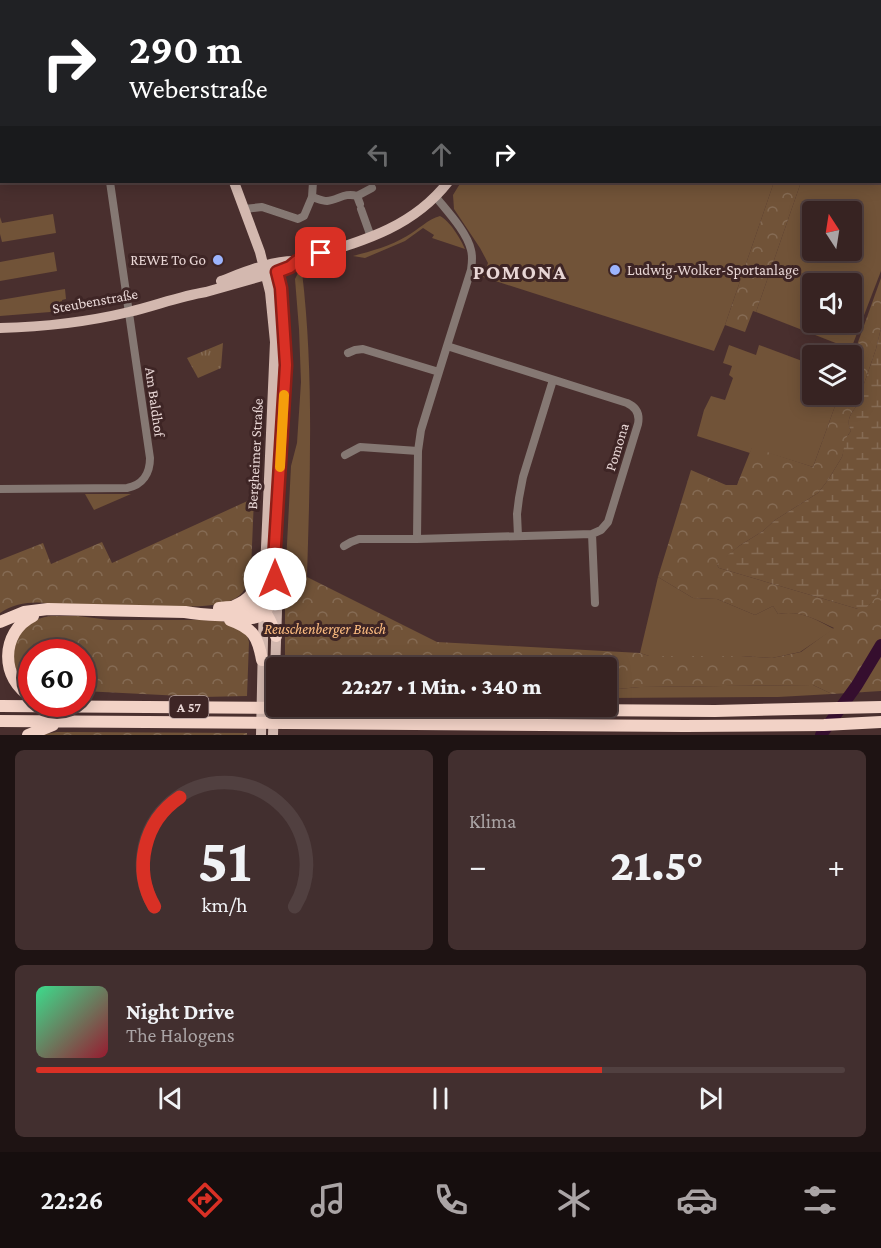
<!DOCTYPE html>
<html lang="de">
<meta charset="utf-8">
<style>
body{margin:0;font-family:"Crimson Pro",serif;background:#422f2f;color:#f1f3f6;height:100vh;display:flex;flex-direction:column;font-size:22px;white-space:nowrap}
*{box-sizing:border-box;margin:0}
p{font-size:20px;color:#aaa4a5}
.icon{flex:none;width:33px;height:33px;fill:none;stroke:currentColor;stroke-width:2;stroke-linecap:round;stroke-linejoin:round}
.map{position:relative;height:735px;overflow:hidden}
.details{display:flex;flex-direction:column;gap:15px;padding:15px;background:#1e1313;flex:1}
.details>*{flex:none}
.guide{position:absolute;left:0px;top:0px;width:882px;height:183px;box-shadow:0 3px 15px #0003,0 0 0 2px #514040;background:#202124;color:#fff;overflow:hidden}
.needle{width:39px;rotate:348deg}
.tools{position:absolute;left:802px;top:201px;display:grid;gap:12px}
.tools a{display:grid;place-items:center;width:60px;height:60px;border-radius:6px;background:#372322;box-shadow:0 3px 15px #0003,0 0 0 2px #514040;font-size:30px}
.speed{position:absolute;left:18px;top:639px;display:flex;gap:12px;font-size:30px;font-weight:700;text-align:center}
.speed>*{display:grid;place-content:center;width:78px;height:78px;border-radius:50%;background:#372322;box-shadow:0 3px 15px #0003,0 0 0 2px #514040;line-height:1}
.speed .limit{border:9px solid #d22;background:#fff;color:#111}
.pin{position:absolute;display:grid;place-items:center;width:51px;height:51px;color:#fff;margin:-26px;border-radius:12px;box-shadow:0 3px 9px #0006}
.me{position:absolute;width:66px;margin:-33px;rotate:0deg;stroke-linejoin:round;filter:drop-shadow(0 0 4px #0008)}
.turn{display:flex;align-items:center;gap:21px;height:126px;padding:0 30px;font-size:27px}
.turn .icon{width:78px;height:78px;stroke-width:2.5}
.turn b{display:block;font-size:42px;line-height:51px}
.lanes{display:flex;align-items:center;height:57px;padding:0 30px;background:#0003;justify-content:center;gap:30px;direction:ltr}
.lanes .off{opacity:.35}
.big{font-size:45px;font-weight:800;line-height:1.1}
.details .card{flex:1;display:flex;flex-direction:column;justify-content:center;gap:9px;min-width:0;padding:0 21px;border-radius:9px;background:#422f2f}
.details .dial{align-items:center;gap:0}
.dial svg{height:156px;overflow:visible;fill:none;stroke:#514040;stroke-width:7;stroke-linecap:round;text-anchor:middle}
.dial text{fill:#f1f3f6;stroke:none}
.song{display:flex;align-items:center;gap:18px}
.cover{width:72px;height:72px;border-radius:9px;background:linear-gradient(135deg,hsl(150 70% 55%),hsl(350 70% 35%))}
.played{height:6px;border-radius:3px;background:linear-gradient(90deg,#d93025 70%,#514040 70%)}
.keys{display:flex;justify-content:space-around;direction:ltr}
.heat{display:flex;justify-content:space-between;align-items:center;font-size:33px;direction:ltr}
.details .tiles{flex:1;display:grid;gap:15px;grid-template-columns:1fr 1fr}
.card:last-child{grid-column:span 2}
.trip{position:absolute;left:266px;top:657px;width:351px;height:60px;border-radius:6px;background:#372322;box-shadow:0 3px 15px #0003,0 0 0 2px #514040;font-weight:800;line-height:60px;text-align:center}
.dock{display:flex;height:96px;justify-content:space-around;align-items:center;background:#160e0e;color:#aaa4a5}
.dock .icon{width:42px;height:42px}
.dock .selected{color:#d93025}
.dock b{font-size:27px;color:#f1f3f6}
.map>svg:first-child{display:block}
.green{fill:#715338;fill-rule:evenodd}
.forest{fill:url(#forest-crowns)}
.wetland{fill:url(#wetland-marsh)}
.park{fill:url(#park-tufts)}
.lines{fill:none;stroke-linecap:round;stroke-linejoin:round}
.river{stroke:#350e2e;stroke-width:12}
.minor{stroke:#857873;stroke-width:8}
.major{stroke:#d3b8af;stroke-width:10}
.highway{stroke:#f2d2c6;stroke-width:12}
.rail{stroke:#96807f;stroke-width:2;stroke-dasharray:8 8;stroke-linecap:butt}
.route-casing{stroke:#8d1f18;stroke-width:15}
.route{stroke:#d93025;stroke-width:10}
.slow{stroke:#f59e0b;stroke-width:10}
.poi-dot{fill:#9cb4fd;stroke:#3e2525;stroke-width:2}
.labels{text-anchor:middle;stroke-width:6;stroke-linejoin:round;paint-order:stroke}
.shield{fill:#3e2525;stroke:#b5a1a0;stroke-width:1.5}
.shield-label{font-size:14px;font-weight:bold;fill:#e8d6d5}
.poi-label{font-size:15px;fill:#e8d6d5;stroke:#3e2525;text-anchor:end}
.street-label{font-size:15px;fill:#e8d6d5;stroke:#3e2525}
.park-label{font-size:15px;font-style:italic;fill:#febd81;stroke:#3e2525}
.district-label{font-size:21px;font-weight:bold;letter-spacing:1.5px;fill:#e8d6d5;stroke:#3e2525}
</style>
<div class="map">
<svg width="881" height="735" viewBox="0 0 881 735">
<defs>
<pattern id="forest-crowns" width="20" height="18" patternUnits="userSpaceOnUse" patternTransform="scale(1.5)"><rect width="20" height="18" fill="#715338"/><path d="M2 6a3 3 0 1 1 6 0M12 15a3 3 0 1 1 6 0" fill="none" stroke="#856b54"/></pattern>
<pattern id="wetland-marsh" width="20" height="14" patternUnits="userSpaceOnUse" patternTransform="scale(1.5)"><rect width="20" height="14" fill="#715338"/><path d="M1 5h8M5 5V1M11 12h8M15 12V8" fill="none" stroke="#856b54"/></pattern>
<pattern id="park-tufts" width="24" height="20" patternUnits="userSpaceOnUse" patternTransform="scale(1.5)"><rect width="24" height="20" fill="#715338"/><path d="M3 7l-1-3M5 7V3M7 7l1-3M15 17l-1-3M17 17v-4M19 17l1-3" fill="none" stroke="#856b54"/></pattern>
</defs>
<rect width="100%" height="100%" fill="#492f2e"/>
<path class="green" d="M881,155V271L851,349L756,312L801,182H880ZM813,212H852V250H813ZM813,284H852V322H813Z
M461,182H774L725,325L714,351L483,277L488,263L480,248L454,209L453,195Z
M53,214L56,233L2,242L0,234V217L2,223Z
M440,216C449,220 461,239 465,249L432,238L434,235L423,228L405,241L365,258L353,256C372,251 390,246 407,236C418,230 428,219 440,216Z
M54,252L57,271L0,281V262Z
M302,272C314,373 310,475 307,577L285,583L291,466L297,443L301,382L299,329L295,279L298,273Z
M65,289L66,299L62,300L63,311L0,316V300Z
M729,345L756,355L759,345L813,365V394L839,395L813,467L752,448L750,453L697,436L704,410L711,396L725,400L733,378L729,375L732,366L723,363Z
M85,494H131L94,510Z
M658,577L693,598L717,599L755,615L773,606L778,614C800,610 815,619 834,629L800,652L772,658L741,656H649L640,653Z
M813,685L832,694L778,697L606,698V690L640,687Z"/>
<path class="forest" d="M774,182H801L756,312L753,311L745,332L725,325Z
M881,278V328L876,349L856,407C850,414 846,422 851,431L848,435L842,457L828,480L818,493L775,520L763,531L739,546L717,565L719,568L858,609L869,605L881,589V691L832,694L813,685L640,687L606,690V668H285V583L307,577L437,642L640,653L649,656H741L772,658L801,652L834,628C815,619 799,610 778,614L773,606L755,615L717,599L693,598L658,577L691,470L726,485H737L752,447L813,467L839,395L852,394V359Z
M254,498L251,570C249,581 246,592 236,598C216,610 172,606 148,606C118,606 89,605 59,605C39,601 18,601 0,613V560L43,543L51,564L102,542L112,563Z
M51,616H78L110,620H203L221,621L234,625L247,635L249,642L247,696L202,697L83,691L82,652H32L31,685C10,671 11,665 11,641C25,626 30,619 51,616Z
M57,732L247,733V735H39Z"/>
<path class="wetland" d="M881,328V589C875,598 869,610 858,609L719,568L717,565L719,562L739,546L763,531L775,520L818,493L828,480L842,457L846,438L851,431C846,422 850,414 856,407L876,349Z"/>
<path class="park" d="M223,343L221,368L198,378L187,358Z"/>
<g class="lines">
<path class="river" d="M821,735L857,685L881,645"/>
<path class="minor" d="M556,0L559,2
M762,0L764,2
M831,0V2
M44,2L45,0
M880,64H881
M0,151L2,145
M0,159H2
M313,182L312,197C316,198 322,201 327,201C338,200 345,192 357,196L360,204
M357,196L372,188
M435,196C447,211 467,232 471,250C473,257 472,263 471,270L447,346L627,403C636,407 640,414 638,424L608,522L601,530L592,534L417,539L418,451L421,430L447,346
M244,209L262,207L298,219L304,216L312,197
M361,209L371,237
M348,353L355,350L363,349L439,372
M345,455L360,447L418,451
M0,489L127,488C143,485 150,473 150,458L110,182
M592,534L595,603
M518,536L517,514L519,498L523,477L553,380
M344,546L351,542L359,539H417"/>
<path class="major" d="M210,0L211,2
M509,2L510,0
M234,182L260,252L270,292L275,342L264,593L261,735
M270,265L275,268L277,272L281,288L286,365L274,561L277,611L273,735
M221,281C245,272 272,260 297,261C355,243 410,231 448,182
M0,328C43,327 87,322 129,312C155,306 180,296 206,292L290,268L297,261"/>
<path class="highway" d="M234,606C258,597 256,582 266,562
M219,608C233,607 255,602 266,614C271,620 273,629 276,636
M230,620C253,628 258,637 262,660
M0,622L24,612L48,609L185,612C201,615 217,615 233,616C239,616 246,618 252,618C271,616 273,593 275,579
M32,697C0,680 0,632 33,616
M0,706L715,711L881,707
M0,721L685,726L824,725L881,722
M28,735L53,725"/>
<path class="rail" d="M728,0L730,2
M880,103H881"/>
</g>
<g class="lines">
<defs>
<path id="route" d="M275,579L274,561L286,365L281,288L277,272L290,267L297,261L321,253"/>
</defs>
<use href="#route" class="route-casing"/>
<use href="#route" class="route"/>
<path class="slow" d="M280,467L284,395"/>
</g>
<g class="poi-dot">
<circle cx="218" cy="260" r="6"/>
<circle cx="615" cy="270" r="6"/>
</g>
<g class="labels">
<rect class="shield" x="169.5" y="696" width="39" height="22" rx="4.5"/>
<g class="shield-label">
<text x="189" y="712">A 57</text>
</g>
<g class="poi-label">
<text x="206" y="265">REWE To Go</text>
<text x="627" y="275" text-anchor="start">Ludwig-Wolker-Sportanlage</text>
</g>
<g class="street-label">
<text transform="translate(95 301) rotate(-10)" y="5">Steubenstraße</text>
<text transform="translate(155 402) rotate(82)" y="5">Am Baldhof</text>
<text transform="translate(617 447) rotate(-73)" y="5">Pomona</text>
<text transform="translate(255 454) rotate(-87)" y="5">Bergheimer Straße</text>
</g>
<g class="park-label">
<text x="325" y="634">Reuschenberger Busch</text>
</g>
<g class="district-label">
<text x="520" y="279">POMONA</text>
</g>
</g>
</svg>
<div class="tools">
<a><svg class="needle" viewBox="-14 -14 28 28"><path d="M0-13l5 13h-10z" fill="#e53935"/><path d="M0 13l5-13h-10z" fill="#aaa4a5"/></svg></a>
<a><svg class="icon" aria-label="sound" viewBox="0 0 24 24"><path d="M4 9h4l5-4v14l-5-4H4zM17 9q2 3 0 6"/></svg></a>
<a><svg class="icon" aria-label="layers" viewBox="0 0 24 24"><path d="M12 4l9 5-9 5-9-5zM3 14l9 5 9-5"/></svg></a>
</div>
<div class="speed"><div class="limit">60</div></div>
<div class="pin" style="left:321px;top:253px;background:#d93025"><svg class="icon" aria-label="arrive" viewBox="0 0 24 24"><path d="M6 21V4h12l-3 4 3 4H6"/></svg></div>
<svg class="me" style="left:275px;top:579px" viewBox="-20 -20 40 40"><circle r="19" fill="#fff"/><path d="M0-13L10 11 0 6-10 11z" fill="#d93025"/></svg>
<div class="trip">22:27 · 1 Min. · 340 m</div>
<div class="guide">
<div class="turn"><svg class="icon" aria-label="right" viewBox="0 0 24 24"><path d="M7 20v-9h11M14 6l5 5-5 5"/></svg><div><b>290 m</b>Weberstraße</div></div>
<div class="lanes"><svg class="icon off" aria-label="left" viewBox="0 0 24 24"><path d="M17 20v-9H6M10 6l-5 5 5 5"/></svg><svg class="icon off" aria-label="ahead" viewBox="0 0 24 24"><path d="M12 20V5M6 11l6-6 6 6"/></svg><svg class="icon" aria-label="right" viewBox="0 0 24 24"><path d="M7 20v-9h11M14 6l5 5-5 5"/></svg></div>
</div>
</div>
<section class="details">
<div class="tiles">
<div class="card dial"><svg viewBox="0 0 100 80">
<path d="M14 69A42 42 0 1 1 86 69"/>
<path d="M14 69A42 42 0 0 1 27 13" stroke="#d93025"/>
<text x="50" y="56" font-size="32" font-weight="700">51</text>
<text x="50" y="72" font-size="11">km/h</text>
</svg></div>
<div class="card"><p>Klima</p>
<div class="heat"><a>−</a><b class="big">21.5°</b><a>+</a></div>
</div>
<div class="card">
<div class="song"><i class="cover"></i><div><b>Night Drive</b><p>The Halogens</p></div></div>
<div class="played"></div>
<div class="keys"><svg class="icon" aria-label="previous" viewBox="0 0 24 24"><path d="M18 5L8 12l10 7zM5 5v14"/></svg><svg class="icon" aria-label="pause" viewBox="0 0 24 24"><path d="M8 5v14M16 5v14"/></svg><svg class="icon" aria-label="next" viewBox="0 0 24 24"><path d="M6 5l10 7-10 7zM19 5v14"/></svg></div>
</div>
</div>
</section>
<nav class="dock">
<b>22:26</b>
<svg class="icon selected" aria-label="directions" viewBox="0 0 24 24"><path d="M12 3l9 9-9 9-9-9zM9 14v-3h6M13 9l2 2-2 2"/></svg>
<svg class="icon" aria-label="music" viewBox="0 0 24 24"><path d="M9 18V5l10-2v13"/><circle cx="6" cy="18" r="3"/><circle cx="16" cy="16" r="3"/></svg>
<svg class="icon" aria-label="phone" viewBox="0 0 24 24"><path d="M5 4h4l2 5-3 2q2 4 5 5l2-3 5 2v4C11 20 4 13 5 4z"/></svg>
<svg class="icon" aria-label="climate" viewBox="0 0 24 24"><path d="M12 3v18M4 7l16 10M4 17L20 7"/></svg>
<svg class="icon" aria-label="car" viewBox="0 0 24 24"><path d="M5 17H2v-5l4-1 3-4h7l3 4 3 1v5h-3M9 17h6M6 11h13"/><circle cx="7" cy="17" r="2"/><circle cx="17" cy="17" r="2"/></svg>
<svg class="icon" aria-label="filters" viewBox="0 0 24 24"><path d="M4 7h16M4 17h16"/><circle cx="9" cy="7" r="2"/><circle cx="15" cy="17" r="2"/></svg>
</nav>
